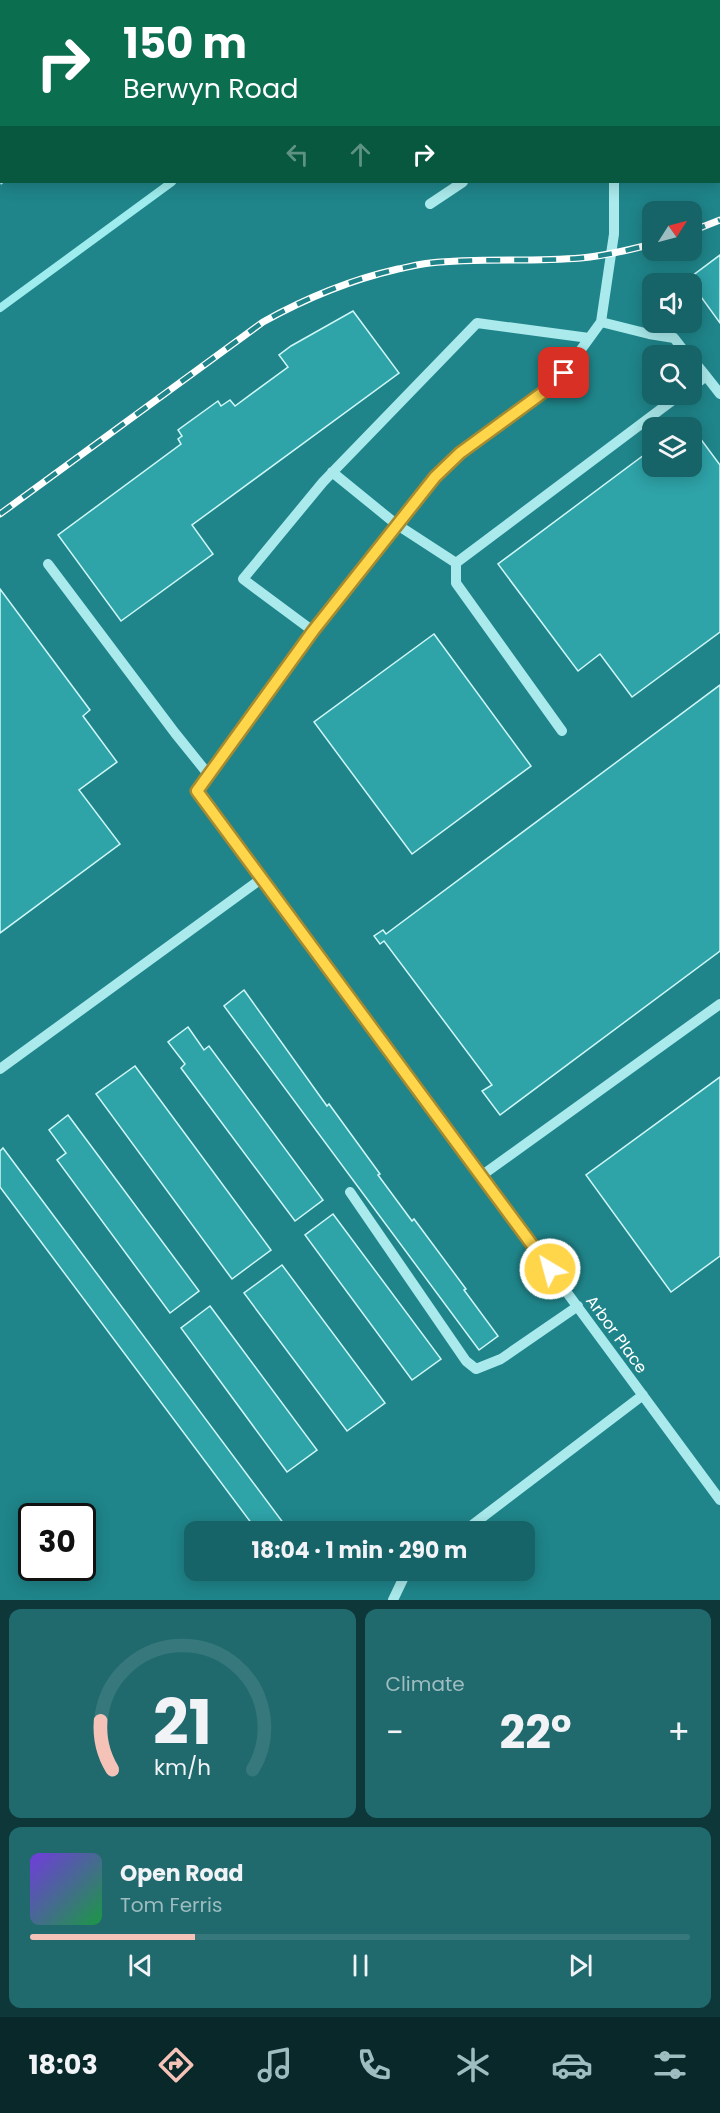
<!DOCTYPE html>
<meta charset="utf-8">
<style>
body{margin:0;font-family:Poppins,sans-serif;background:#206a6e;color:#f1f3f6;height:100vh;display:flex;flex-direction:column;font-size:22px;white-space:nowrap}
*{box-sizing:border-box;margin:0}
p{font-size:20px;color:#9ebdc0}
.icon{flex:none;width:33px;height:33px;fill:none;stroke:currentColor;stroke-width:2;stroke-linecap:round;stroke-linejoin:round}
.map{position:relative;height:1600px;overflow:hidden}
.sheet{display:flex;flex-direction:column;gap:9px;padding:9px;background:#0d3739;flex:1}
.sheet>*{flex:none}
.banner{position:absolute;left:0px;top:0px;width:720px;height:183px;box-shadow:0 3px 15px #0003;background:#0b6e4f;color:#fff;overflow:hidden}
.needle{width:39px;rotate:54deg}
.tools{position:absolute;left:642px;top:201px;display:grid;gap:12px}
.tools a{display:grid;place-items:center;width:60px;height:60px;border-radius:12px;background:#176468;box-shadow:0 3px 15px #0003;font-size:30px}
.speed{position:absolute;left:18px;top:1503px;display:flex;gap:12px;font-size:30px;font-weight:700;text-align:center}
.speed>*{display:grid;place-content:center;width:78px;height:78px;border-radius:50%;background:#176468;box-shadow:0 3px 15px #0003;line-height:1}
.speed .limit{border:3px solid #111;border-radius:9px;background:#fff;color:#111}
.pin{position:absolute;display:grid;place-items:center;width:51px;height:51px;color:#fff;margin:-26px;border-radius:12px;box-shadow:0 3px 9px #0006}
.me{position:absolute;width:66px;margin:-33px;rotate:323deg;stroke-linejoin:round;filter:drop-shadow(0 0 4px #0008)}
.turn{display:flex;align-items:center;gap:21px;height:126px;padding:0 24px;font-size:27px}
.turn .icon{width:78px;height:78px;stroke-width:2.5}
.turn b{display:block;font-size:42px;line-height:51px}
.lanes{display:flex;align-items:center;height:57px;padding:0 24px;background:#0003;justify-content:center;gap:30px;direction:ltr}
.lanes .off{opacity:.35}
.big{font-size:45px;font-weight:700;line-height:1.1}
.sheet .widget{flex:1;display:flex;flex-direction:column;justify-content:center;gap:9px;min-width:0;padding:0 21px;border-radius:12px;background:#206a6e}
.sheet .dial{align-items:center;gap:0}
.dial svg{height:156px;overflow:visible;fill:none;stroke:#36787c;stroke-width:7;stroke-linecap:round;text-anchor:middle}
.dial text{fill:#f1f3f6;stroke:none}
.song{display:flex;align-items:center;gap:18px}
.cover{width:72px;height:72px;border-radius:9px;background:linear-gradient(135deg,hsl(260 70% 55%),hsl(140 70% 35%))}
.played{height:6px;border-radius:3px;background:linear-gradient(90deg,#f5c2b7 25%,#36787c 25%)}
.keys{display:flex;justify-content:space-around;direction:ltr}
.heat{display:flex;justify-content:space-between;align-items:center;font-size:33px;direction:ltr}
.sheet .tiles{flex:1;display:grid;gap:9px;grid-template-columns:1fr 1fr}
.widget:last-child{grid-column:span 2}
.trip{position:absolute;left:184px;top:1521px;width:351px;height:60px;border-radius:12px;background:#176468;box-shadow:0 3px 15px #0003;font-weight:700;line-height:60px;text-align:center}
.menu{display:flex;height:96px;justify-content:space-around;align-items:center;background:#09282a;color:#9ebdc0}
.menu .icon{width:42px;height:42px}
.menu .selected{color:#f5c2b7}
.menu b{font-size:27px;color:#f1f3f6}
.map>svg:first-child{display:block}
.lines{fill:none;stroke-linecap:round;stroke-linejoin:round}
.stream{stroke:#9eeced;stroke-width:8}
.building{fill:#2ea3a8;stroke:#cff7f8;stroke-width:1.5}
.path{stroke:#aaeaec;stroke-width:4;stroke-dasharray:3 4.5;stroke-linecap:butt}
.minor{stroke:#aaeaec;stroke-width:10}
.rail-casing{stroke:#fff;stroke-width:7}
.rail{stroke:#1f858a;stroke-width:4.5;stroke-dasharray:14;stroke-linecap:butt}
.route-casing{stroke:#a68a30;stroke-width:15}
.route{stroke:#ffd54a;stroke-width:10}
.labels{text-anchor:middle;stroke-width:6;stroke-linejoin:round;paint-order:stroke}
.street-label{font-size:16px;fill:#fff;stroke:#1f858a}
</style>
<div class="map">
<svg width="720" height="1600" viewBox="0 0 720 1600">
<rect width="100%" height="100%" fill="#1f858a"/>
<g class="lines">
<path class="stream" d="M417,2L419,0
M0,308L172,182"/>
</g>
<path class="building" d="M652,0H720V135L718,2H650Z
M720,255V323L688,279Z
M353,311L399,373L192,525L213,554L121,621L58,535L181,444L178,439L182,436L178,430L218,401L221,406L230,400L235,406L288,367L279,355L291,346Z
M688,422L720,465V632L632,697L600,654L578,671L498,564L652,449V466H692V428H681Z
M0,589L90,710L83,716L117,762L79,790L120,844L0,933Z
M434,634L531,766L412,854L314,722Z
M720,685V951L500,1115L482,1091L492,1085L384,941L380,944L374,936L383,930L386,934Z
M244,990L327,1106L329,1104L380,1174L378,1175L412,1221L414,1219L466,1289L464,1290L498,1336L479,1350L224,1006Z
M188,1027L204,1050L209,1046L323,1200L295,1221L181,1068L185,1064L168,1042Z
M135,1066L271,1250L232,1279L96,1094Z
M720,1077V1256L671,1292L586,1175Z
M68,1115L199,1291L170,1313L57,1160L66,1153L49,1130Z
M3,1148L290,1532H258L0,1187V1151Z
M333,1214L441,1359L412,1380L305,1235Z
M282,1265L385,1403L347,1431L244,1293Z
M210,1306L317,1450L287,1472L181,1328Z"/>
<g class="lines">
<path class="path" d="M248,2L250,0
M0,183L2,182"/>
<path class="minor" d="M614,182V234L601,322L564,373L549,389L460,453L436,477L313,631L197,791L720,1500
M430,204L463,182
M601,322L649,334L674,338L688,356
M692,359L706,376
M692,387L706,376L720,394
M332,472L396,524L456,563L681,394
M456,563V583L562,731
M48,564L175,733L208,774
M313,631L243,579L323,482L477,323L589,338
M0,1069L261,879
M481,1176L720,1004
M350,1192L466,1361L476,1369L501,1359L578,1306
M463,1532L643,1395
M393,1600L403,1579L411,1570"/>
<defs>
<path id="rail" d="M692,231L720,220
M0,514L263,322C306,298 350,280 398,269C409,267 419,264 430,263C480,258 530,262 581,258C605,256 629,250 652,244"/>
</defs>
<use href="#rail" class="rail-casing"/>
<use href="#rail" class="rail"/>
</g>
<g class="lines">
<defs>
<path id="route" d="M550,1269L197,791L313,631L435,477L460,453L549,388L564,373"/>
</defs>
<use href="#route" class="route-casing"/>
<use href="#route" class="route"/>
</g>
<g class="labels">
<g class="street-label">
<text transform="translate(617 1334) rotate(54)" y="6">Arbor Place</text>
</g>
</g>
</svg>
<div class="tools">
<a><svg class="needle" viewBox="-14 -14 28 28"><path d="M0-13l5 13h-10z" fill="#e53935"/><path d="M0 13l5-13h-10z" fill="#9ebdc0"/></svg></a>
<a><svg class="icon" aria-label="sound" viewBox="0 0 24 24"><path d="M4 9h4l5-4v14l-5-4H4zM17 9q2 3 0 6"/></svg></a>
<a><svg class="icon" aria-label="search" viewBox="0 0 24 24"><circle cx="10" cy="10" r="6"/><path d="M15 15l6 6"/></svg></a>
<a><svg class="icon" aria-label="layers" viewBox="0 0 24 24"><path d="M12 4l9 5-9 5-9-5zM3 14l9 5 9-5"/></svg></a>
</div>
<div class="speed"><div class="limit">30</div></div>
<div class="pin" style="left:564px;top:373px;background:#d93025"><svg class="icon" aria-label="arrive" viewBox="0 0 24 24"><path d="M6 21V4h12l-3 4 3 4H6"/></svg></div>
<svg class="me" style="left:550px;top:1269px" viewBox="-20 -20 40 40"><circle r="17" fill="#ffd54a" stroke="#fff" stroke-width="3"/><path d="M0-11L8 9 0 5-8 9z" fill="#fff"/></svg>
<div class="trip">18:04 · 1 min · 290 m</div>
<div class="banner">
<div class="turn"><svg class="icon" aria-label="right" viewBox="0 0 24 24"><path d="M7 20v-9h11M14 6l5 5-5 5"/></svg><div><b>150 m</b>Berwyn Road</div></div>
<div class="lanes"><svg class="icon off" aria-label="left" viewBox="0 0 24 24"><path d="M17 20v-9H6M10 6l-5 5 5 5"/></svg><svg class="icon off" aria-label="ahead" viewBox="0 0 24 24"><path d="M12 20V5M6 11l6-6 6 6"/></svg><svg class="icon" aria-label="right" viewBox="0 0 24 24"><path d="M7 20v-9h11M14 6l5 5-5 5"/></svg></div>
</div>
</div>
<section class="sheet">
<div class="tiles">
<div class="widget dial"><svg viewBox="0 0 100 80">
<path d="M14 69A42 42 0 1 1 86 69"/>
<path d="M14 69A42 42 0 0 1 8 44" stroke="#f5c2b7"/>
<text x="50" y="56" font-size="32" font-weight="700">21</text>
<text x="50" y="72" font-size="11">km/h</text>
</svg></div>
<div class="widget"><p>Climate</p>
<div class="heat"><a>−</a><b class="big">22°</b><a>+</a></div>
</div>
<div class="widget">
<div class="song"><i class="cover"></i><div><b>Open Road</b><p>Tom Ferris</p></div></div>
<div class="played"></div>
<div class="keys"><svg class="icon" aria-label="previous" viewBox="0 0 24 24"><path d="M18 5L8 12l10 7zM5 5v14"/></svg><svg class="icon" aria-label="pause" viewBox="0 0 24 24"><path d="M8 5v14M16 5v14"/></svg><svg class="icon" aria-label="next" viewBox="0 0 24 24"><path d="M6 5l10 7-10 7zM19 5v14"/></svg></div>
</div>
</div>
</section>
<nav class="menu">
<b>18:03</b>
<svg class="icon selected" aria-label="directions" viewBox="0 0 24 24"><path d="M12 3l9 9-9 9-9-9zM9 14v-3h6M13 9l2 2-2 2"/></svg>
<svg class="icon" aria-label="music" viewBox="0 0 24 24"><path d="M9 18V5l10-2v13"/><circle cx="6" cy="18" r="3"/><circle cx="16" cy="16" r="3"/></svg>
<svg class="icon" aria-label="phone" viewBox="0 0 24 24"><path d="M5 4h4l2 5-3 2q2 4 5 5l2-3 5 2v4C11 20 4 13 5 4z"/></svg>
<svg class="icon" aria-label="climate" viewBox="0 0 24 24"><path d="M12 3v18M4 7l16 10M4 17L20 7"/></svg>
<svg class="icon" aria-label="car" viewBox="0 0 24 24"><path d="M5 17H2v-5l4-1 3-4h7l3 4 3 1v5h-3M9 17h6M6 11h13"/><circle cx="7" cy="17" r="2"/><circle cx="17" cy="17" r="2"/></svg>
<svg class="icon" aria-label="filters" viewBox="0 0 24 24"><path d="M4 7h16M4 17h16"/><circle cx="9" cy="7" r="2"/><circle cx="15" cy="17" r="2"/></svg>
</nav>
